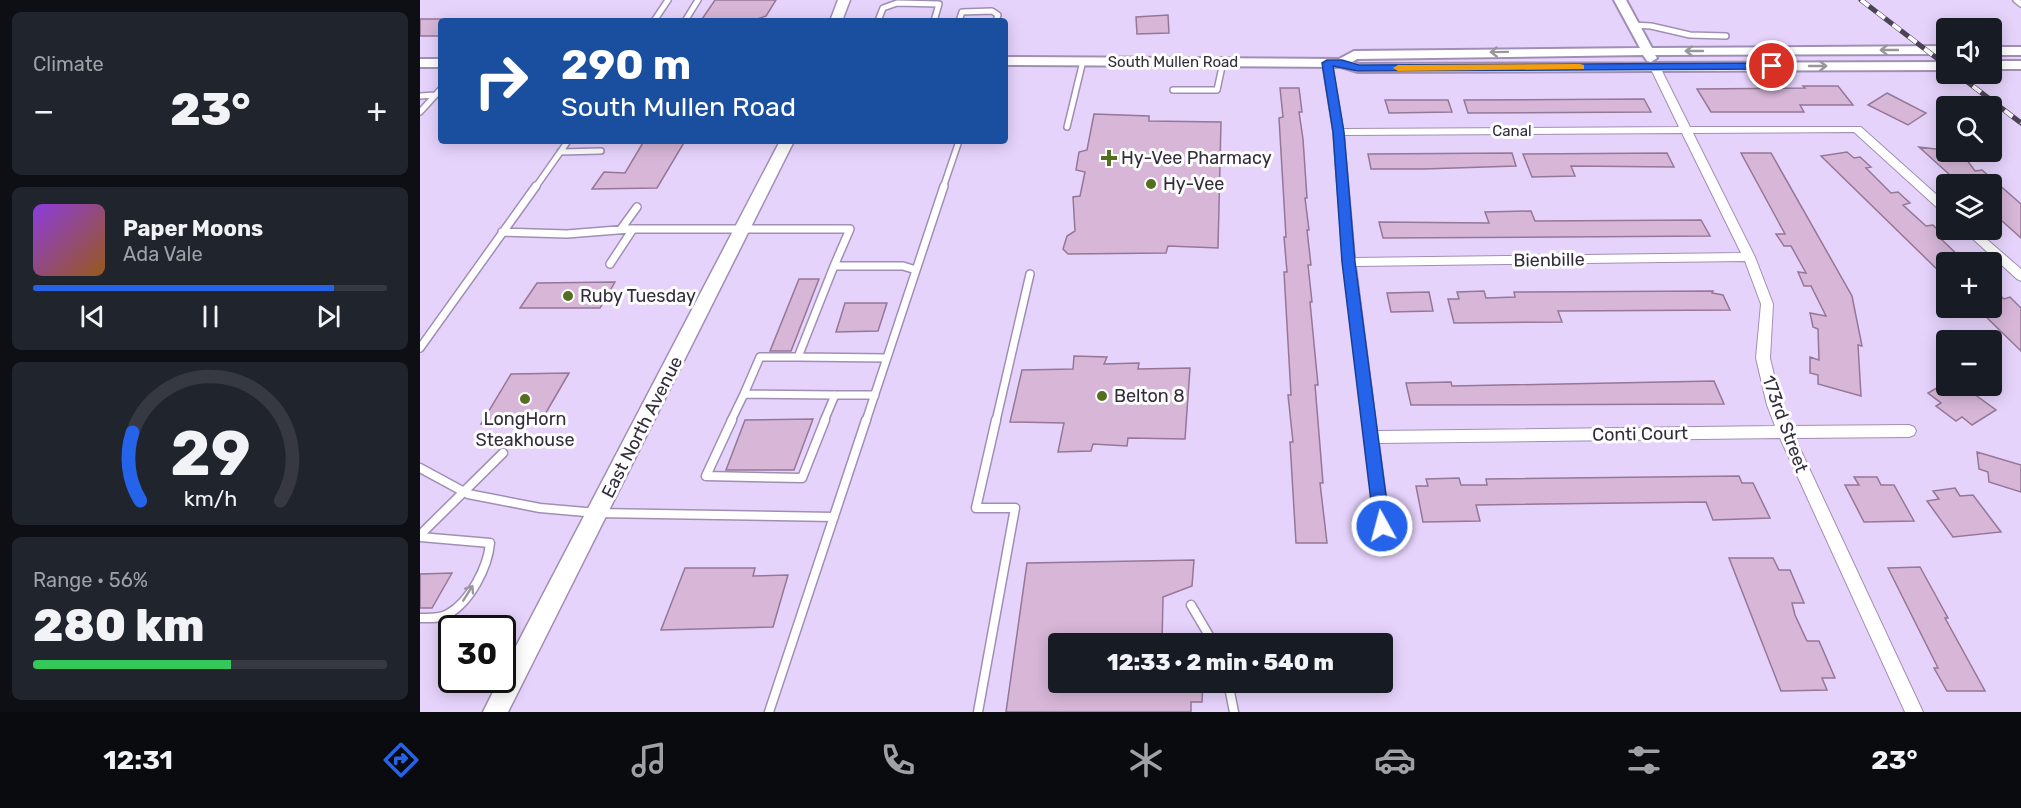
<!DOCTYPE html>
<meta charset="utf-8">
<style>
body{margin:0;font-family:Rubik,sans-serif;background:#20242c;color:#f1f3f6;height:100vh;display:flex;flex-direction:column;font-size:22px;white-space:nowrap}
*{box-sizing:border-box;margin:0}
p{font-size:20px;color:#9ea1a6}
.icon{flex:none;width:33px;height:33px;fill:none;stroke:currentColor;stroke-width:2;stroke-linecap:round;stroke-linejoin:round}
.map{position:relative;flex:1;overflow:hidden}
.details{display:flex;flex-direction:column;gap:12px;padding:12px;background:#0d0f14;width:420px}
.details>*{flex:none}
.guide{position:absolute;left:18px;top:18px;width:570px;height:126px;border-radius:6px;box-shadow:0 3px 15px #0003;background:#1a4fa0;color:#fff;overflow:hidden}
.tools{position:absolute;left:1516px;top:18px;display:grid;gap:12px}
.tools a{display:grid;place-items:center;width:66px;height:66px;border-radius:6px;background:#171b24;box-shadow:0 3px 15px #0003;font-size:30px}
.speed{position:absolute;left:18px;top:615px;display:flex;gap:12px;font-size:30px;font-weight:700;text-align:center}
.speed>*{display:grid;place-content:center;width:78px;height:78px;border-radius:50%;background:#171b24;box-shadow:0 3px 15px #0003;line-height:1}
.speed .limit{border:3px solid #111;border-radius:9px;background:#fff;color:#111}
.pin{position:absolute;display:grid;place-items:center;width:51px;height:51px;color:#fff;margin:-26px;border:3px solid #fff;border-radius:50%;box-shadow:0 2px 6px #0007}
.me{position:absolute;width:66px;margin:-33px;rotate:353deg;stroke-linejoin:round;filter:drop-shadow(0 0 4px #0008)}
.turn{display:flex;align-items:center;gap:21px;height:126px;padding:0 24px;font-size:27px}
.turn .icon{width:78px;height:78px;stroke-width:2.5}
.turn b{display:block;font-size:42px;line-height:51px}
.big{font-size:45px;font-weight:800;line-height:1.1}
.details .tile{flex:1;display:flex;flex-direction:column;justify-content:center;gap:9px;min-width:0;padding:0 21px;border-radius:9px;background:#20242c}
.details .dial{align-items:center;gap:0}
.dial svg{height:156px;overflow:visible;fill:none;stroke:#363941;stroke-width:7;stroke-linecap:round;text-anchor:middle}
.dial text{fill:#f1f3f6;stroke:none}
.song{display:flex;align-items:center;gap:18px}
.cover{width:72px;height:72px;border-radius:9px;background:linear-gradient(135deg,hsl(270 70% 55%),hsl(30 70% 35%))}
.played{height:6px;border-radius:3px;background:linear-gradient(90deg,#2563eb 85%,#363941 85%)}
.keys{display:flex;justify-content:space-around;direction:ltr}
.heat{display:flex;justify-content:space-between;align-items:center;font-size:33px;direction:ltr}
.charge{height:9px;border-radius:4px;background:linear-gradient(90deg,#34c759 56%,#363941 0)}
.trip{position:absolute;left:628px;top:633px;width:345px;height:60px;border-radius:6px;background:#171b24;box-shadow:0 3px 15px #0003;font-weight:800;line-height:60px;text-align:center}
.menu{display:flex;height:96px;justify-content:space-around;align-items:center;background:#090b0e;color:#9ea1a6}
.menu .icon{width:42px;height:42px}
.menu .on{color:#2563eb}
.menu b{font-size:27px;color:#f1f3f6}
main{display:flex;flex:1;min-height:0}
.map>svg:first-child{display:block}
.building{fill:#d7b6d8;stroke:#957796;stroke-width:1.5}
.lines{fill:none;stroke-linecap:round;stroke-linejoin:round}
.service-far2-casing{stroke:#a08fb5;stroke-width:8}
.service-far1-casing{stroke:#a08fb5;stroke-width:10}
.service-casing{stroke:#a08fb5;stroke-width:11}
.minor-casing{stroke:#a08fb5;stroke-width:2}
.tertiary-casing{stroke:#a08fb5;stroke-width:4}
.secondary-casing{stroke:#a08fb5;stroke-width:3}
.service-far2{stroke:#fff;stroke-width:5}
.service-far1{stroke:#fff;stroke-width:7}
.service{stroke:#fff;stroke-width:8}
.minor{fill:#fff;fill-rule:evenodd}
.tertiary{fill:#fff;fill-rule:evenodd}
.secondary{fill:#fff;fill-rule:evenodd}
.rail-casing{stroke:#4c4456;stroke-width:5}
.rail{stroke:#fdfdfd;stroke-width:4;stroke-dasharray:10;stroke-linecap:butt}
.oneway{stroke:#99969d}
.route{fill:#2563eb;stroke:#184099;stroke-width:1.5}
.slow{fill:#f59e0b}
.poi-dot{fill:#556f21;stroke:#fdfdfd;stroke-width:2}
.labels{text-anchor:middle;stroke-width:6;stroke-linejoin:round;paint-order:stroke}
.far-street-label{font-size:15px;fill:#332c3b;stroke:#fdfdfd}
.poi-label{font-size:18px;fill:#332c3b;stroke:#fdfdfd;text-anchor:start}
.street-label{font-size:18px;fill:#332c3b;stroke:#fdfdfd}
</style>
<main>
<section class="details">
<div class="tile"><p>Climate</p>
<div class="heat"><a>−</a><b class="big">23°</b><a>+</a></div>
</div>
<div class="tile">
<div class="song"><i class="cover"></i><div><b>Paper Moons</b><p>Ada Vale</p></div></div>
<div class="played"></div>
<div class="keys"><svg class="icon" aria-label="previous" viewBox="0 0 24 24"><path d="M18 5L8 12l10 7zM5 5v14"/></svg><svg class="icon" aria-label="pause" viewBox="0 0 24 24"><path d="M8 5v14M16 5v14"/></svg><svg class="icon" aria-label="next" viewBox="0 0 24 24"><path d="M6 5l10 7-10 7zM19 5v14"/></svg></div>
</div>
<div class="tile dial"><svg viewBox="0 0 100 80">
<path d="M14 69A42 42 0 1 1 86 69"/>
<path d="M14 69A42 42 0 0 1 10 34" stroke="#2563eb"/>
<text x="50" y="56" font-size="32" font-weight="700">29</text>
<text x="50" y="72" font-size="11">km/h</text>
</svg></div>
<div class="tile"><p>Range · 56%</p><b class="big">280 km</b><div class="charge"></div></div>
</section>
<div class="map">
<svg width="1601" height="712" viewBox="0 0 1601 712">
<rect width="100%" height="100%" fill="#e6d3fc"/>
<path class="building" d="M295,0H356L346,16L334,20L282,19Z
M748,15L749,33L717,34L716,17Z
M0,19H21V36H0Z
M1383,86H1418L1433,105H1380L1384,112H1291L1277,89L1385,88Z
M860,88H879L882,112H879L883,139L887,198H885L889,230H887L891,265H888L892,302H890L898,385H895L903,483H900L907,543H876L870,442H873L868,395H871L864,272H867L864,237H866L859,118L863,117Z
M1467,93L1506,113L1488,125L1448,105Z
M1224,99L1231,112L1048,113L1044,100Z
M965,100H1028L1032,112L969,113Z
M674,114L729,116V121L801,122L798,248L748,246L746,253L648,254L643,249L647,236L655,231L653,197L660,196L665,172L656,170L659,152L667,150Z
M224,141H265L237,188L172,189L184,172L205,173Z
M1499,147L1541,152L1555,171L1562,170L1601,204V238L1572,212V184H1540Z
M1427,152L1434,158L1440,157L1451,167L1446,168L1471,193L1478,192L1490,203L1483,205L1506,226L1513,225L1525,237L1520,238L1545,262H1527V279L1401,156Z
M1092,153L1096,166L1003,169H951L948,154Z
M1247,153L1254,167L1151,166L1155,176L1112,177L1103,154Z
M1321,153H1351L1432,296L1442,346L1438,345L1441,396L1398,384V375L1390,373V357L1399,360L1398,329L1393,327L1390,313L1406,316L1391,286H1384L1378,272L1386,273L1371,246H1364L1356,234H1365Z
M1111,211L1115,221L1281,220L1290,236L963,238L959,222L1069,223L1065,212Z
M379,279H399L371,351H350Z
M195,282L180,308H100L117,283Z
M1572,288L1584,299L1590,297L1601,308V351L1557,308H1572Z
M1064,291L1066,298L1095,297L1094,292L1293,291L1292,293L1303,295L1310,310L1138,311L1142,322L1034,323L1028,299H1039L1037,292Z
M1009,292L1013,311L971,312L967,293Z
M425,303H467L458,331L416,332Z
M654,356L687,357L684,364L719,363L718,369L770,368L765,439L708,438L707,446L673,444L671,451L638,452L644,423L590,422L602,370L653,369Z
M149,373L120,423L61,424L91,374Z
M1294,381L1304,404L991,405L986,383L1031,382L1032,386Z
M1520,386H1543L1576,410L1552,425L1542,417L1536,421L1516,406L1521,403L1508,393Z
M393,419L374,470H306L325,420Z
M1557,452L1601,465V492L1569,482L1568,472L1559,469Z
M1319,476L1322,483H1333L1350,518L1293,520L1286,502L1056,505L1060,521L1003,522L996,486H1008L1006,479L1039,478L1041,485H1067L1066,479Z
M1434,477H1457L1461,485H1474L1494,521L1444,522L1425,485H1439Z
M1535,488L1540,496L1553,495L1581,532L1533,537L1507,501L1519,499L1513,491Z
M1309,558H1353L1359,570H1370L1384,603H1372L1375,615L1387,641H1399L1415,678H1402L1407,690L1361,691Z
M774,560L772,586L743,597L742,644H639V682H783L782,702H771V712H586L607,563Z
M1500,567L1528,618H1525L1565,691H1527L1514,668H1518L1468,568Z
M265,568H335L333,576L368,575L353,627L241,630Z
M32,573L12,608H0V574Z"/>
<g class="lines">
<defs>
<path id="service-far2" d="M1596,0L1601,4
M234,21L248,0
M265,21L278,0
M458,21L463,8L477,3L519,4L514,21
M539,21L542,12L572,11L578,15L576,21
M1213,25L1231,26L1270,35L1306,36
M753,90H797L803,62
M0,96L15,95
M0,112L21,89
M647,127L663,61
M140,152L181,151
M115,188L148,141
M523,188L539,141"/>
<path id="service-far1" d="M201,229L217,207
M82,232L147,234L210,229H430L414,266
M190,264L213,229
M0,348L116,186
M467,358L378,357L414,266H483L496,270
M324,394L340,357H378
M415,395H455
M311,421L324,394L415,395
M404,421L415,395
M446,421L524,186
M576,421L610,274"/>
<path id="service" d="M312,420L286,476L382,478L405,420
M0,468L48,494L120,508L177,513L414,517
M0,535L83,453
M0,537L70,543C68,567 50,602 28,614C20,619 9,618 0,618
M771,605L794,644
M808,682L814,712
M349,712L446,420
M558,712L595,508H556L576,420"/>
<path id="minor" d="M907,60L912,63L923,129L1259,127L1230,67L1235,64L1240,67L1270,127H1441L1527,204V214L1523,213L1434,132L1273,133L1335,257L1353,304L1350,358L1361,405L1370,426L1489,425L1494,427L1496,431L1494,435L1489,437L1375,438L1503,712H1485L1360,438L959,443L973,549L971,554L965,556L959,554L923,262L913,132L902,63ZM1262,133L1321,253L935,258L924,135ZM1325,261L1341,304L1336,358L1347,405L1355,426L957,431L936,266Z
M1543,230H1556L1601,269V281L1597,279Z"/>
<path id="tertiary" d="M1194,0H1206L1232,48L1527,46V54L1235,55L1237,58L1231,62L1227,61L1223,55L937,59L932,62L939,64L1527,62V70L938,72L921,67L585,65V57L919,59L934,51L1220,48Z
M1572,47H1601V55H1572Z
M0,59H21V67H0Z
M1572,61H1601V69H1572Z"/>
<path id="secondary" d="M418,0H430L422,21H410Z
M360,141H374L88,712H63L79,680H82V673Z"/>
</defs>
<use href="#service-far2" class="service-far2-casing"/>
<use href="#service-far1" class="service-far1-casing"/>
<use href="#service" class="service-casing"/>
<use href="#minor" class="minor-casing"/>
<use href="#tertiary" class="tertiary-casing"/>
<use href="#secondary" class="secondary-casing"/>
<use href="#service-far2" class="service-far2"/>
<use href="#service-far1" class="service-far1"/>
<use href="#service" class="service"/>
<use href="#minor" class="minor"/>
<use href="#tertiary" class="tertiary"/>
<use href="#secondary" class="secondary"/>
<defs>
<path id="rail" d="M1441,0L1527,66
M1537,74L1601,123"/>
</defs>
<use href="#rail" class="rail-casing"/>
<use href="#rail" class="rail"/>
</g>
<defs><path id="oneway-shaft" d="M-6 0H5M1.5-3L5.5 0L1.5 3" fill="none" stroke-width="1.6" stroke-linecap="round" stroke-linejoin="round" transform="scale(1.5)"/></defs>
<g class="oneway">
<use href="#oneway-shaft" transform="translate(1469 50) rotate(180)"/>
<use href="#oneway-shaft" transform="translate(1274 51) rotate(180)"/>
<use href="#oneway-shaft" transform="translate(1079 52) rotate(179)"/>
<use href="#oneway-shaft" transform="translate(1398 66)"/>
<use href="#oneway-shaft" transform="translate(48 593) rotate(-58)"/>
</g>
<path class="route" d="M907,60H922L939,65L1352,63L1357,66L1352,69L938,71L913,66L924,132L935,262L970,526L968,531L962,533L957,531L954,526L922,262L913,132L902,63Z"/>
<path class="slow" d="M1160,64L1164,65V69L978,71L973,68L978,65Z"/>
<g class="poi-dot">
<path d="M686 149h6v6h6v6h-6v6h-6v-6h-6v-6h6z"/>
<circle cx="731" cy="184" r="6"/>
<circle cx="148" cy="296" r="6"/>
<circle cx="682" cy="396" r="6"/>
<circle cx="105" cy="399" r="6"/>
</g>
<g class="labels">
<g class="far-street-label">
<text x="753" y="67">South Mullen Road</text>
<text x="1092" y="136">Canal</text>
</g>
<g class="poi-label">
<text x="701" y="164">Hy-Vee Pharmacy</text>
<text x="743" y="190">Hy-Vee</text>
<text x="160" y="302">Ruby Tuesday</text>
<text x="694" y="402">Belton 8</text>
<text x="105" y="425" text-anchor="middle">LongHorn<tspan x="105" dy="21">Steakhouse</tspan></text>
</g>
<g class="street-label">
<text transform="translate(1129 260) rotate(-1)" y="6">Bienbille</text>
<text transform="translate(1365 424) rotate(70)" y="6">173rd Street</text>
<text transform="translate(222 427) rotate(-63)" y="6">East North Avenue</text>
<text transform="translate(1220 434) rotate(-1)" y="6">Conti Court</text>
</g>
</g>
</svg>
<div class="tools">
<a><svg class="icon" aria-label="sound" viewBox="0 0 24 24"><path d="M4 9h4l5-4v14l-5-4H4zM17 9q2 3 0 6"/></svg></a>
<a><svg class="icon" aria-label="search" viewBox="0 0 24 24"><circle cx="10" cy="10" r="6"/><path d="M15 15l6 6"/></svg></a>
<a><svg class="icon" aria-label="layers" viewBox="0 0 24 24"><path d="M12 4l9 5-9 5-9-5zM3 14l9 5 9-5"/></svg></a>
<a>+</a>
<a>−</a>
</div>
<div class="speed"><div class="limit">30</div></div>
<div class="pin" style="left:1352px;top:66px;background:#d93025"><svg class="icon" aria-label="arrive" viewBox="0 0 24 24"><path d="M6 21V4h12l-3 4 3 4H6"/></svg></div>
<svg class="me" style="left:962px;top:526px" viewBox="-20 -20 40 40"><circle r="17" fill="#2563eb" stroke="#fff" stroke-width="3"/><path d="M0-11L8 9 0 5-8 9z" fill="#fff"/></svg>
<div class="trip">12:33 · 2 min · 540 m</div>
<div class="guide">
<div class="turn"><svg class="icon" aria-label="right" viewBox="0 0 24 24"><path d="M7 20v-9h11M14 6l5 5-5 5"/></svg><div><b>290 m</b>South Mullen Road</div></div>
</div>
</div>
</main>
<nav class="menu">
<b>12:31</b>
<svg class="icon on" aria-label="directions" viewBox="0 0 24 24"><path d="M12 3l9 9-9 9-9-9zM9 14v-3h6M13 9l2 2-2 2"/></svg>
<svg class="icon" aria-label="music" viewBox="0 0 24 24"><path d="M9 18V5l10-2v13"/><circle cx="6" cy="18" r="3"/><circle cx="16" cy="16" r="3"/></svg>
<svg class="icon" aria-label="phone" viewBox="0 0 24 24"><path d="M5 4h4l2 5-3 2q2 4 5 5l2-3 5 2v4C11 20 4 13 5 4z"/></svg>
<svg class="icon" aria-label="climate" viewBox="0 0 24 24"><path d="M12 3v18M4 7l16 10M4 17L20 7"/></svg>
<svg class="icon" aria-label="car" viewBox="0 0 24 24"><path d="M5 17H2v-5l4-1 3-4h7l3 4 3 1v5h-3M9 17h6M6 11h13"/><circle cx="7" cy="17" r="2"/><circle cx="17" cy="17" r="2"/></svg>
<svg class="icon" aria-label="filters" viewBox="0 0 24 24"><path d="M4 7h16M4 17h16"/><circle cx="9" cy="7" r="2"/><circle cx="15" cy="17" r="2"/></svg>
<b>23°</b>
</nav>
